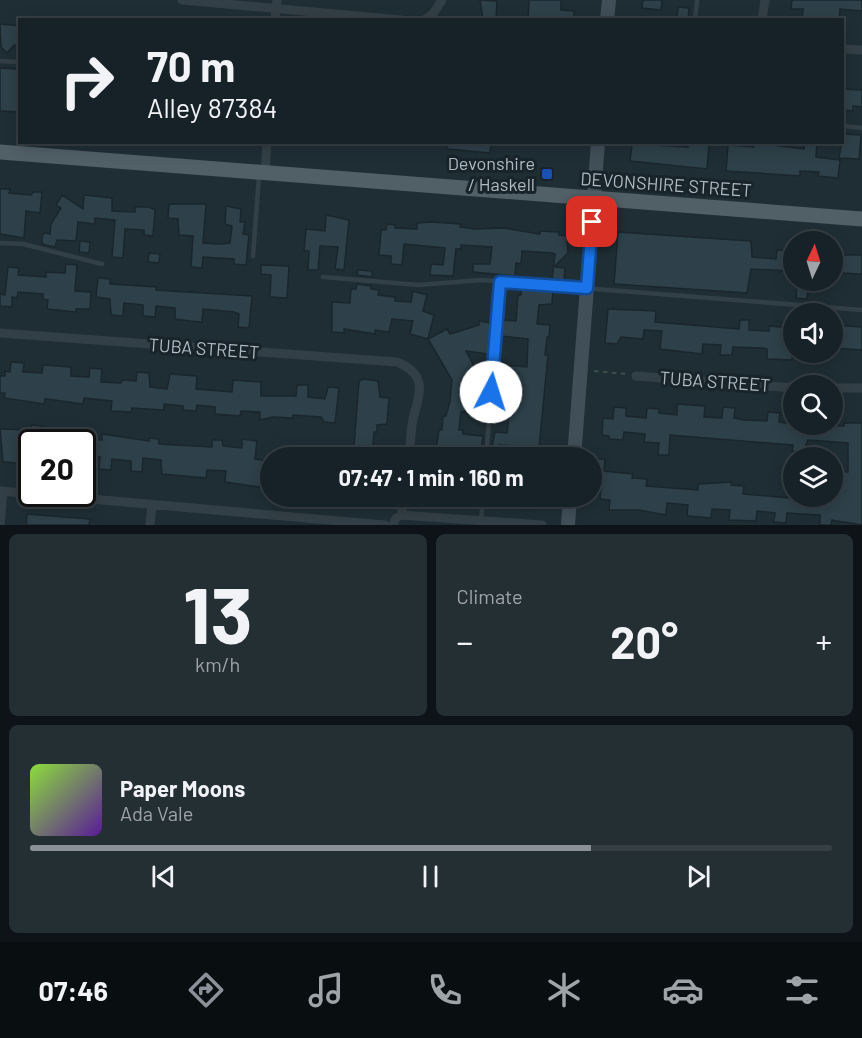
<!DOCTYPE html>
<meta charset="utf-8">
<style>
body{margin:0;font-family:Barlow,sans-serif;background:#242f34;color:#f1f3f6;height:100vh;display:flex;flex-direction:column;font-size:22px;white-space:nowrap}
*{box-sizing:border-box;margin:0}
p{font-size:20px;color:#9ea4a8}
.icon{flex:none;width:33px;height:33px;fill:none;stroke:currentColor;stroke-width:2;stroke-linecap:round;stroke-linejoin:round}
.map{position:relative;height:525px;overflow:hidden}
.panel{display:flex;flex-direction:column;gap:9px;padding:9px;background:#0d1316;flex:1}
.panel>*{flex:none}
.hud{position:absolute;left:18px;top:18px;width:826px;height:126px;border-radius:0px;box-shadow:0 3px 15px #0003,0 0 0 2px #363f45;background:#172228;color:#f1f3f6;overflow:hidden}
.needle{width:39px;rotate:4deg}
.buttons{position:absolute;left:783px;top:231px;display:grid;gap:12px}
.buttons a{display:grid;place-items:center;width:60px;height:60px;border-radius:50%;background:#172228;box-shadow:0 3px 15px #0003,0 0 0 2px #363f45;font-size:30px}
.speed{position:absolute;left:18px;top:429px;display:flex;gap:12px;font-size:30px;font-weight:700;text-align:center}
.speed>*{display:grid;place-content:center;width:78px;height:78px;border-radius:50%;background:#172228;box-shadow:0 3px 15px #0003,0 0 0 2px #363f45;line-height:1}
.speed .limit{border:3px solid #111;border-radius:9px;background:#fff;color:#111}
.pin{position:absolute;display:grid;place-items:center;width:51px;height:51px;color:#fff;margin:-26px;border-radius:12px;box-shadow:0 3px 9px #0006}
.me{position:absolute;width:66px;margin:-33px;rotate:5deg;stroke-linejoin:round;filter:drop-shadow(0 0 4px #0008)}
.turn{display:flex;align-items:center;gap:21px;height:126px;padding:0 30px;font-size:27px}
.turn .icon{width:78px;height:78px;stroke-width:2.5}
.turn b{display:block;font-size:42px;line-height:51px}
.big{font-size:45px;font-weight:700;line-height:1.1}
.panel .card{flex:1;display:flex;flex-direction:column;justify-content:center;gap:9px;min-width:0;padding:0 21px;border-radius:9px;background:#242f34}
.panel .dial{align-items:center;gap:0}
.dial b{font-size:78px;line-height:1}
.song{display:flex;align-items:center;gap:18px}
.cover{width:72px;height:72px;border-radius:9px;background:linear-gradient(135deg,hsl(90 70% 55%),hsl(270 70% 35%))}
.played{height:6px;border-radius:3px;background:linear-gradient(90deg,#8c9099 70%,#363f45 70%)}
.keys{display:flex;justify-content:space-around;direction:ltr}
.heat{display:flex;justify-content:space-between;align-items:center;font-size:33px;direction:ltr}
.panel .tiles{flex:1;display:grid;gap:9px;grid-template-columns:1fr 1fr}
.card:last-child{grid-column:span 2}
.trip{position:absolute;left:260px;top:447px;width:342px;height:60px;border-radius:30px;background:#172228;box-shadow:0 3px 15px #0003,0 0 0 2px #363f45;font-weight:700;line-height:60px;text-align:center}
.tabs{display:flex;height:96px;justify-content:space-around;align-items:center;background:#090e10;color:#9ea4a8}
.tabs .icon{width:42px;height:42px}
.tabs .selected{color:#8c9099}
.tabs b{font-size:27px;color:#f1f3f6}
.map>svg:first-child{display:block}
.building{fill:#2e4049;stroke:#1a262c;stroke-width:1.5}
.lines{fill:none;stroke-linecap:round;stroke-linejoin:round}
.path{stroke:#3a4f4c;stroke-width:2;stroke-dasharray:4.5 4.5;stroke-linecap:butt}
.lane{stroke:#333f46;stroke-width:4.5}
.street{stroke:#333f46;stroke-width:9}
.secondary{stroke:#414f59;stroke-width:14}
.primary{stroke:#515f66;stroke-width:15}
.route-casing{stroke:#114b97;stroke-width:15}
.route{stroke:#1a73e8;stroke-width:10}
.transit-dot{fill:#1a4fb4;stroke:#18242a;stroke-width:2}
.labels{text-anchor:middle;stroke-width:6;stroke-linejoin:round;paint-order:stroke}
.poi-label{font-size:18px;fill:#adbac3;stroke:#18242a;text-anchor:end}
.street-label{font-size:18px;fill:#adbac3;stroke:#18242a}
</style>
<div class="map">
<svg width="862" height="525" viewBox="0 0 862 525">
<rect width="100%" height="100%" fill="#1f2e35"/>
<path class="building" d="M480,0L497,1L496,20H483Z
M529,0H561V10L574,11V20H528Z
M643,0H662L661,10L642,8Z
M792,0H862V11L840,9L839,20L814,17L802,20L803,9H791Z
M678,7L689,8L688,20H677Z
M0,24L20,26V46L14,45L7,53L1,47Z
M0,68L20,69V112L0,111Z
M843,89L862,90V107L853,106V111L843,110Z
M843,134L861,135L859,159L839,158Z
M447,142H491L490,153L447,149Z
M688,142L709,145L707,169L630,161L632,144L688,147Z
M805,142H817L816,157L840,160L838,178L818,176L819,172L800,171V176L726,171L728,145L754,147L755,143L804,149Z
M0,189H10L9,193L31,195L33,192H42L40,213L26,211L24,238L0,234Z
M62,195L83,209L84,195L112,198V211L135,212V207H149L155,210L153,236L144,235V230L125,229L123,258L112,257L115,220L95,218V224L78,222L76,241L57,240L55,247L45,245L42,243V237L44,233L50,234L51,224L61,208L56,205Z
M169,204H206L203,243L220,244L230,243L232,226L225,224L226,206L241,209L240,222H245L243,234L249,235L246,265L234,264V259L203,257L202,268L191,267L193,236L179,235L178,219L168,218Z
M326,215L349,220L344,270L335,269L338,247L320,246L318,270H308L309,251H304L306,229L325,231Z
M431,222L461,224L460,227L475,229L504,228L540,234V231L559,232V235L567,236L568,253L554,267L565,268L564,280L552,279L555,254L552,253L522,251L521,264L516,263L515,276L473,272V264H490L492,247L461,245V249H456L453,276L430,275L431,264L443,265L445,248L404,244L402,265L391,264V256L379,255L381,230H386L387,224L395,225V228L417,229V223Z
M618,232L751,241L752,257L776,259L777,250L794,251V267L791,266V271L751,269L747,293L614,284Z
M80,241L90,242L89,253L79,252Z
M149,253L160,254L159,263L148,262Z
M840,255H862V274L838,273Z
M66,264L77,265L75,291L91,292L90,309H76V312L47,309L48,300L43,299V294L18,292L17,298L12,297V307L0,306V294L5,295L8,267L19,268L18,275L46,277V272L65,273Z
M261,265L289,266L287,298L270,297L271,275L261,274Z
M358,270L372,271V277L357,275Z
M98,278L110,279V284L157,287L156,290L252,296L249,328L238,327L239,314L234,312L203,309L202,322L190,321L175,319V308L156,306L155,317L143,316V305L124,303L123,316L111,315L110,299L96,297Z
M357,284L371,286V289L379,290L378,295L395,297V301L411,302L413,291L427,295L423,311L434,315L428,339L410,334L413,321L392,319L389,332L375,330V334L344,329V333L332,332V302L350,303L351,289H356Z
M797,287L808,288L807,299L796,298Z
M521,288L553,290L552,304L539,305L537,324L550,325L549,337H547L545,355H548L538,458H520L521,446L499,445L498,451H491L495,432L507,433L511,401L495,400L501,365L527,367L528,339L500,336L504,320L516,321L518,295H521Z
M608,309L656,311L655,322L739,329L740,320H749V330L769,331V326L792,328V360L767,359V349L762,348L733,347L732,355H720L721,345L703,344L702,354L660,349L662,331L644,330L643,339L621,337L617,344L605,343Z
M479,321L492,323L488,354L466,351L483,383H487L486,399L484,402L472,401L471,411L461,412L459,430H463V434L483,436L480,458H435L439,430H442L443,416H446L450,401L452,380L428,339L447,329L450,334L479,325Z
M832,325L862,327V350L832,348Z
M11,362L24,363L23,372L42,373L43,365L71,367V376L89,377L90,368L102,369L101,382L121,383L122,380L136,381L137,372L149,373L150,387L167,389L170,374L197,376L196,389L232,392L233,380L261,382V396H296L297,385H308V397L325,399L328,387L339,388L335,423L324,422L321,417L293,415V418L273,417L260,420V412L241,411L240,416L215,414V407L197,405L196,411L183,410V406L164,404V410L132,408L131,412L111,411L112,401L84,398L83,404L47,399H45L44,404L4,398L5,393H0V376H5V371L10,372Z
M363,379L378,381L380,397L389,398L387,424L377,425V432H374L372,458H353L359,381Z
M677,404L705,406L704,417L722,418L723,407L735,408L734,418L744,420L767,421L768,412L780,413L779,422L794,424L844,426V423H862V525L832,520L831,525H820V515L787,513L786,523L774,522L775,513L757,511L756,521L729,520L730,510L712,509L711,518L687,516L688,505L667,503L666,515L639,510H609L610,500L600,499L602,476L594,475L596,459H605L604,471L633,474L632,478L647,479L646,486L698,490V484L732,482L731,485L744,486L743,494L791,498L832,496V485L837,486L838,471L848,472V443L808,440L803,452L792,451L793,445L670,435L669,455H658L659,443L644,442L645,434L624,432L623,440L609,439V436L602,435L603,418L613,419L614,407L626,408V416L646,418L647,408L659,409V413L677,415Z
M31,425L43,426V431L79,434L77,442H32V464L3,462L0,429L31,430Z
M102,434L149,441V438L159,439V444L212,447V440H222L223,446L242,448V439L257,441L255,459L270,461V486L260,485V487L225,482L226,471L207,470L206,478L162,474L161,460L143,458L142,472L131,471V461L112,459L111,470L99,469L100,457L84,456L85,439L102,440Z
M363,496H379L377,506H362Z
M503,496H535L534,509L502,507Z
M27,514L90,519L89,525H26Z"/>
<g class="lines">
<path class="path" d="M594,371L627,374"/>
<path class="lane" d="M695,20L697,0
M0,61L20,62
M843,126L862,128
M0,243L23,244L102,264
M253,256L259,176
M323,277L419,285L481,280L862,310
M486,458L500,282
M481,520L483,496"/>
<path class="street" d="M182,0L401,20
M275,20L277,0
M424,20L433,14L442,0
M762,20L765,0
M843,49L862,50
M265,174L267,142
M0,333L397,362C426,374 421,390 414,415C410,428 411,444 409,458
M636,376L794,388
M832,388H862
M0,491L385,525
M401,515L405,496
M0,525L3,491
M150,525L152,505
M393,525L396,518L401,515L542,525"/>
<path class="secondary" d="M607,20L609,0
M574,458L598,142
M568,525L570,496"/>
<path class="primary" d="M0,152L862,219"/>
</g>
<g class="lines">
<defs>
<path id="route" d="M491,392L500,282L587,288L592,222"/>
</defs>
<use href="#route" class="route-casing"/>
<use href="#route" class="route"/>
</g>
<rect class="transit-dot" x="541" y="168" width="12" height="12" rx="3"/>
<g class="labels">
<g class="poi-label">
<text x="535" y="170">Devonshire<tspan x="535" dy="21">/ Haskell</tspan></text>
</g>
<g class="street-label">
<text transform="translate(666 185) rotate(4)" y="6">DEVONSHIRE STREET</text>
<text transform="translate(204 349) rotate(4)" y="6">TUBA STREET</text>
<text transform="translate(715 382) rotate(4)" y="6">TUBA STREET</text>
</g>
</g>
</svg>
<div class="buttons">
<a><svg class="needle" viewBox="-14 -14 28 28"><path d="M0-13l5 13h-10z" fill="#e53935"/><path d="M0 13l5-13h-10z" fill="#9ea4a8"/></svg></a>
<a><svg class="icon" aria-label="sound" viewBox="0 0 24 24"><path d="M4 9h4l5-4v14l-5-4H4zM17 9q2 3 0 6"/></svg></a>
<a><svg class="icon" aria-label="search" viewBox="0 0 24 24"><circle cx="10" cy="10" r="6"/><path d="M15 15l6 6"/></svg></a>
<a><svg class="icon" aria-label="layers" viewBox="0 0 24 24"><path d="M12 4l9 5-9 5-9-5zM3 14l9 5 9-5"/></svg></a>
</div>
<div class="speed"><div class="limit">20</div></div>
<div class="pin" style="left:592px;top:222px;background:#d93025"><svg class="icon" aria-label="arrive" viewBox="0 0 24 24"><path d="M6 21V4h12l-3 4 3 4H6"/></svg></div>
<svg class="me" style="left:491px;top:392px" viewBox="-20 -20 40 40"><circle r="19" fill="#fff"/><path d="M0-13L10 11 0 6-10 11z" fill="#1a73e8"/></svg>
<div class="trip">07:47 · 1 min · 160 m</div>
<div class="hud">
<div class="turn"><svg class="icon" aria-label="right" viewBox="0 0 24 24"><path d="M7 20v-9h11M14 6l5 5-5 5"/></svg><div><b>70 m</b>Alley 87384</div></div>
</div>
</div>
<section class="panel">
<div class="tiles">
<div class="card dial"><b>13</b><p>km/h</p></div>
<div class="card"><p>Climate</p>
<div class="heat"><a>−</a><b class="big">20°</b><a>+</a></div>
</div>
<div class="card">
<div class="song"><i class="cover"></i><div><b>Paper Moons</b><p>Ada Vale</p></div></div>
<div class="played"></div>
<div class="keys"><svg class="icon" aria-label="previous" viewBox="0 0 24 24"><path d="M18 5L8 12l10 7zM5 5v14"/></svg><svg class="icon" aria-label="pause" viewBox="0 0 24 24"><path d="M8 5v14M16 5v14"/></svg><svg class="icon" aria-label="next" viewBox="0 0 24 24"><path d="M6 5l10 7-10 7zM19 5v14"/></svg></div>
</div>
</div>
</section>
<nav class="tabs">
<b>07:46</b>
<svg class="icon selected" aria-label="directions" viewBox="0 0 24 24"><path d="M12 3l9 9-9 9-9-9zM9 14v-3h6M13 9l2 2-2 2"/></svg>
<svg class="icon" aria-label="music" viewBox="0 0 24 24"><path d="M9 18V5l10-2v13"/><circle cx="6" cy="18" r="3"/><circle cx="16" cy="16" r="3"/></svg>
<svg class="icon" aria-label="phone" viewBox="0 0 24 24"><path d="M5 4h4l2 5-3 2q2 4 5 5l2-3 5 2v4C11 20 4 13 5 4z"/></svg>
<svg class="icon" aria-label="climate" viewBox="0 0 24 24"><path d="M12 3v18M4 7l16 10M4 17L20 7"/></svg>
<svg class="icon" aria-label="car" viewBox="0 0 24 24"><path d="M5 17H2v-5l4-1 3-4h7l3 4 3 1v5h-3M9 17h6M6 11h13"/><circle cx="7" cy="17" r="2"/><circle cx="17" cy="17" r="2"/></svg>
<svg class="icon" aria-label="filters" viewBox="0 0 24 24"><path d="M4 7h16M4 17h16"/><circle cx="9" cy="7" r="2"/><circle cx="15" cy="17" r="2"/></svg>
</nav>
